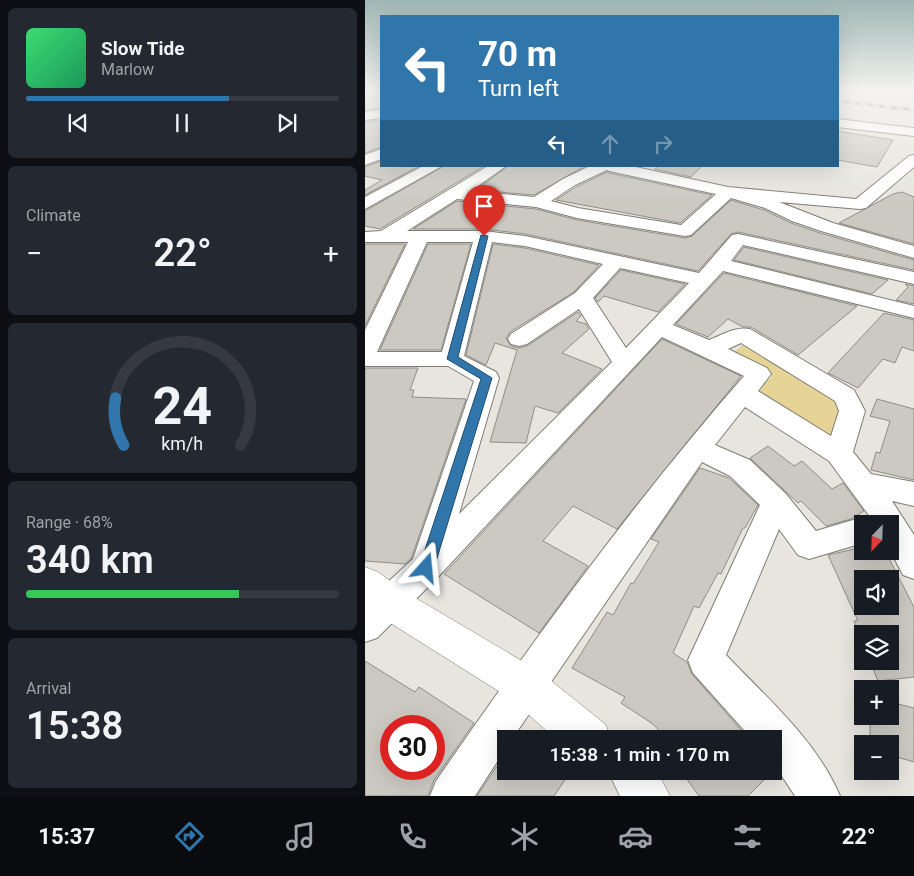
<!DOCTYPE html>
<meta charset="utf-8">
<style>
body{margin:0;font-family:Roboto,sans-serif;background:#242831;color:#f1f3f6;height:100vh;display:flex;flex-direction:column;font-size:19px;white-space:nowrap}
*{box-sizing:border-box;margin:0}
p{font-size:16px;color:#9ea1a6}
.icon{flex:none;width:28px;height:28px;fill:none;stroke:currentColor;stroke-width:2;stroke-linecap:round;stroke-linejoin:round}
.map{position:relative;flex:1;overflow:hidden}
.drawer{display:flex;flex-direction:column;gap:8px;padding:8px;background:#0d0f14;width:365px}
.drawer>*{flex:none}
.hud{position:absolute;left:15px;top:15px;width:459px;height:152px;border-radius:0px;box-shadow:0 5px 20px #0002;background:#3076ab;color:#fff;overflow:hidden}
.needle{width:32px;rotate:203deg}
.controls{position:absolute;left:489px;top:515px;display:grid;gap:10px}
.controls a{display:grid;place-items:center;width:45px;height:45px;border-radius:0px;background:#171b24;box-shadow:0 5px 20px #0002;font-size:25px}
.speed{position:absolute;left:15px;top:715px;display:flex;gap:10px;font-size:25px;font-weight:700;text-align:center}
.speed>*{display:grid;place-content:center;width:65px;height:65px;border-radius:50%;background:#171b24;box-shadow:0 5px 20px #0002;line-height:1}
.speed .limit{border:8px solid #d22;background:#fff;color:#111}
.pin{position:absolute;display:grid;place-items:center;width:42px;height:42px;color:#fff;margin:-51px -21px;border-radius:50% 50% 50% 0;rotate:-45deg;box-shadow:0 0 5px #0007}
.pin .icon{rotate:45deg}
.me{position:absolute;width:55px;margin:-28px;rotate:18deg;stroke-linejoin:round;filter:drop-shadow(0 0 4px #0008)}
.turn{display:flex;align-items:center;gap:18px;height:105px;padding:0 15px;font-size:22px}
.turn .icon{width:65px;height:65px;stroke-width:2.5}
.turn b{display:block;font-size:35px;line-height:42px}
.lanes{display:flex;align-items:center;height:48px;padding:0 15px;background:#0003;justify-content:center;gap:25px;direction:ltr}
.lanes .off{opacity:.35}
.big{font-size:38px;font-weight:600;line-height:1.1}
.drawer .tile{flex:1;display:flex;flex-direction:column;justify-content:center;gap:8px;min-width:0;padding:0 18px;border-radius:8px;background:#242831}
.drawer .dial{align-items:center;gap:0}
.dial svg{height:130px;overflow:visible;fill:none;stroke:#363941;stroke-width:7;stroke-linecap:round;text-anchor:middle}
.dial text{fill:#f1f3f6;stroke:none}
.song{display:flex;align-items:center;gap:15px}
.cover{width:60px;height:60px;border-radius:8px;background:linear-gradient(135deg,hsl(140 70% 55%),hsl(150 70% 35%))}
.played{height:5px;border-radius:2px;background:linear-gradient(90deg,#3076ab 65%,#363941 65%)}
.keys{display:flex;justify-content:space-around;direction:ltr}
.heat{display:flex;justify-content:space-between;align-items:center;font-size:28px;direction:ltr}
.charge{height:8px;border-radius:4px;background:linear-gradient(90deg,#34c759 68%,#363941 0)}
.trip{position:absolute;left:132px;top:730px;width:285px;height:50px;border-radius:0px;background:#171b24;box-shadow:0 5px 20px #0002;font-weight:600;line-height:50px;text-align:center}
.tabs{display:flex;height:80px;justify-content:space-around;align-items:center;background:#090b0e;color:#9ea1a6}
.tabs .icon{width:35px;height:35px}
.tabs .selected{color:#3076ab}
.tabs b{font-size:22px;color:#f1f3f6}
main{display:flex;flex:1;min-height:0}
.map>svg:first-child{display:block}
.green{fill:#e5d496}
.building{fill:#cbc9c2;stroke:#8f8d86;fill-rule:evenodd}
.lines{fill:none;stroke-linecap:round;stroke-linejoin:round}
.street-casing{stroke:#7e7c75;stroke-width:2}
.secondary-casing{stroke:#7e7c75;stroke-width:1}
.street{fill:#fff;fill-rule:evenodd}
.secondary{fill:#fff;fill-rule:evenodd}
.rail-casing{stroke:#7b7974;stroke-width:3}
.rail{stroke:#e7e5de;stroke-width:2;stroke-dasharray:6;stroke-linecap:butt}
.route{fill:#3076ab;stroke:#1f4d6f}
</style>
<main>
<section class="drawer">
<div class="tile">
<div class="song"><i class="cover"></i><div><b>Slow Tide</b><p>Marlow</p></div></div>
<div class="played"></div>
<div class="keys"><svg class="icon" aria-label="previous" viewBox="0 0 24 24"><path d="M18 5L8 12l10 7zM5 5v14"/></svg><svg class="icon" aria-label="pause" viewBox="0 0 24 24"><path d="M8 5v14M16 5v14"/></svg><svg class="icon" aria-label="next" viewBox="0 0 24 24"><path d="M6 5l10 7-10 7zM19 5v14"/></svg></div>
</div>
<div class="tile"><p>Climate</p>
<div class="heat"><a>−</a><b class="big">22°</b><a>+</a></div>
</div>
<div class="tile dial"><svg viewBox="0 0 100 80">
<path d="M14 69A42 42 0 1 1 86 69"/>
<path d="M14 69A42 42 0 0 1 9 40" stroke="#3076ab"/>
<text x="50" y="56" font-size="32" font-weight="700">24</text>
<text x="50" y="72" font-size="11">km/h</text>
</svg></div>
<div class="tile"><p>Range · 68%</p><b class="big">340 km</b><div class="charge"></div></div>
<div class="tile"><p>Arrival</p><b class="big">15:38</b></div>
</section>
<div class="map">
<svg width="549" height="796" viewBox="0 0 549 796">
<rect width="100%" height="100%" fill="#e7e5de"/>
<path class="green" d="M378,345L472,396L481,412L468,437L389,391L407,377L366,354Z"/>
<path class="building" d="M0,91H16V108L0,110Z
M16,120V147L0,153V122Z
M472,131L528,140L512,167L472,160Z
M16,161V166H54L0,195V190L17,180L0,176V167Z
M79,166H119L15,229L0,226V211Z
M143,166H220L169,195L111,190Z
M293,166H337L326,177L290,169Z
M242,172L244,173L347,195L315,223L191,200L211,187Z
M537,192L549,197V244L474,223L528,194Z
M366,200L399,210L426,223L455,233L549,260V270L373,232L366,234L333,271L160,234L119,229H48L92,201L171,209L212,220L320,238L327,236Z
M0,244H40L0,326Z
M63,244H106L76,350H15Z
M128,244L160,248L234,265L209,292L145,332L141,338L146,346L154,348L162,346L213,312L216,316L211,321L221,324L224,329L197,353L237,369L193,413L170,406L161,443L125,442L152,350L130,343L121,365L101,355Z
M379,247L523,280L507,294L369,260Z
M256,270L320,284L293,312L239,296L233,302L230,298Z
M359,273L492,306L433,355L386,327H378L363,319L343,337L311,324Z
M540,284L549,286V304L531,300L543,287Z
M519,313L549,320V351L537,347L530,363L518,359L493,388L463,373Z
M297,339L376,376L252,529L208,506L178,541L223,566L174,633L79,574Z
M0,368H53L45,390H49L47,397L101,399L50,548L46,559L40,564L0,561Z
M512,399L549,409V480L506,470L511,452L515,453L525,421L505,416Z
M403,446L429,466L437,461L467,489L478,483L499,511L486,519L461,526L436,501L433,503L385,458Z
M335,468L364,478L393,505L380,528H378L356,574L353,573L334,608L329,606L308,653L322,662L327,674L384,739H302L288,724L256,703L260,697L207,668L242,612L248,615L266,583L268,584L294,542L286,539Z
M498,547V551H520L549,607V677L513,681L505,661H525V634H498V642L489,621H493L463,555ZM498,579H525V606H498Z
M0,661L50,692L54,687L109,723L69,780L63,796H0ZM26,726H69V769H26Z
M525,702L549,708V762L525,755V744H505V716H527Z
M132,766L139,771H206L189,796H112Z
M328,771H408L383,796H334L321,778Z"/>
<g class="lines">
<defs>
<path id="street" d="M16,110V118L0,120V112Z
M472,119L549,128V136L472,127Z
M16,149V159L0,165V155Z
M549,155V167L501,208L495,209L414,202L468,223L549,246V258L456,231L427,221L400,208L366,198L326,235L320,236L212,218L171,207L92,199L42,231H119L160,236L334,273L367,235L373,234L549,272V284L378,245L366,261L549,306V318L358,271L308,325L344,340C357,335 370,326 385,329L489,390L500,411L488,452L506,474L549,482V506L527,501L549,535V579L538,575L525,550V524H498V543L444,559L433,555L414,529L361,655C402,698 452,741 475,796H430L409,764V739H387L328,673L323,660L395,505L365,476L337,462L147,739H141V748L110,796H65L71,781C167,642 268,503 379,376L297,337L72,578L12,638L0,642V603L48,559L109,381L83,366H0V330L43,242H0V232L16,231L123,166H141L106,191L169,197L198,179L225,166H266L363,187L491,199L544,156ZM242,170L244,171L351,194L316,225L213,208L186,201L210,185ZM62,242H108L77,352H12ZM127,242L160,246L238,264L210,293L146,334L143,339L146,344L154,346L162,344L214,309L247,362L94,514L134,378L131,372L99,356ZM255,268L324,283L261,348L228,298ZM376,343L470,401L474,411L466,436L393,391L406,374L402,368L363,349ZM380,407L464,461L508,521L498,517L451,531L421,494L385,460L350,445Z
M58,166H77L0,209V197Z"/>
<path id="secondary" d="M0,567L13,572L37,590L174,671L240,724L247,739H191L146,699L11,614L0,605Z
M243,771H292L305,796H255Z"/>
</defs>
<use href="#street" class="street-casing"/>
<use href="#secondary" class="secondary-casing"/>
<use href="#street" class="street"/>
<use href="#secondary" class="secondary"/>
<defs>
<path id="rail" d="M539,91L549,92
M472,101L549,110"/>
</defs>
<use href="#rail" class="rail-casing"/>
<use href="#rail" class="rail"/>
</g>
<linearGradient id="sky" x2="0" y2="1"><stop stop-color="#9fb7b4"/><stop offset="0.45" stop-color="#f4f3f0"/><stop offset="1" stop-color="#f4f3f0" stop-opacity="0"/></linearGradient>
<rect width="549" height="202" fill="url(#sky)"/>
<path class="route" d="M116,235L123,236L93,357L127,378L69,568L67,572L61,574L56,572L54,568L116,379L82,359Z"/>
</svg>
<div class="controls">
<a><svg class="needle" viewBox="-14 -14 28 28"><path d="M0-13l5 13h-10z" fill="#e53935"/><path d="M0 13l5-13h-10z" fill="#9ea1a6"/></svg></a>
<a><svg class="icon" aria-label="sound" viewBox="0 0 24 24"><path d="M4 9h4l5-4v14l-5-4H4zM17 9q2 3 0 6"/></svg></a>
<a><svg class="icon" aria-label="layers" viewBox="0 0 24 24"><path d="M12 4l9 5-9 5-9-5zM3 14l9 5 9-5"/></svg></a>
<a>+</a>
<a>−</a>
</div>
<div class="speed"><div class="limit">30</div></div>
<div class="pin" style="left:119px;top:236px;background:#d93025"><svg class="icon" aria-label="arrive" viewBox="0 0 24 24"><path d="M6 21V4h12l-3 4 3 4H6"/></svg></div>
<svg class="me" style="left:61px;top:568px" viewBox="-20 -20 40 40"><path d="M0-17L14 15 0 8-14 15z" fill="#3076ab" stroke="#fff" stroke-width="4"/></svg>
<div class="trip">15:38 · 1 min · 170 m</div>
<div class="hud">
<div class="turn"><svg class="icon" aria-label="left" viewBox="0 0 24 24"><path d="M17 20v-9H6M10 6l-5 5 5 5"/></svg><div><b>70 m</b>Turn left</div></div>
<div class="lanes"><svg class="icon" aria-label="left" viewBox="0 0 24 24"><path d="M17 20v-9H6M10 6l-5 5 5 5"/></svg><svg class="icon off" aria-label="ahead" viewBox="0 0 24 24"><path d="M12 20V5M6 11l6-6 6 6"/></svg><svg class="icon off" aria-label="right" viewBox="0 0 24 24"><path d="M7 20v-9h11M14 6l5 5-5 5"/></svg></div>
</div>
</div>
</main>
<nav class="tabs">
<b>15:37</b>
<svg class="icon selected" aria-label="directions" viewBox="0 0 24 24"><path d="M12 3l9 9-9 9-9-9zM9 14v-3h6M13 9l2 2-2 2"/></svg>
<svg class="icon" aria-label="music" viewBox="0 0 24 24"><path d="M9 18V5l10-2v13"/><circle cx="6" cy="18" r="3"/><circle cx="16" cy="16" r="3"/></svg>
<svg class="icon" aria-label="phone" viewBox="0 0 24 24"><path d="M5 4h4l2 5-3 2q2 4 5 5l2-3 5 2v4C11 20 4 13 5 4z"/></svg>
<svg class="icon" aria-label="climate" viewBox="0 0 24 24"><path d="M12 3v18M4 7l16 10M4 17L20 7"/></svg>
<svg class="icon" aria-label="car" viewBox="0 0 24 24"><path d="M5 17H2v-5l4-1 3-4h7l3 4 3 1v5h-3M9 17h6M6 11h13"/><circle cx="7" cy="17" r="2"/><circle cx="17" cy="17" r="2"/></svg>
<svg class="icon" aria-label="filters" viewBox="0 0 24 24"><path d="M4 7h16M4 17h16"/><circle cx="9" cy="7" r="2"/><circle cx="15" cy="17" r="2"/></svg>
<b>22°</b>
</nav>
